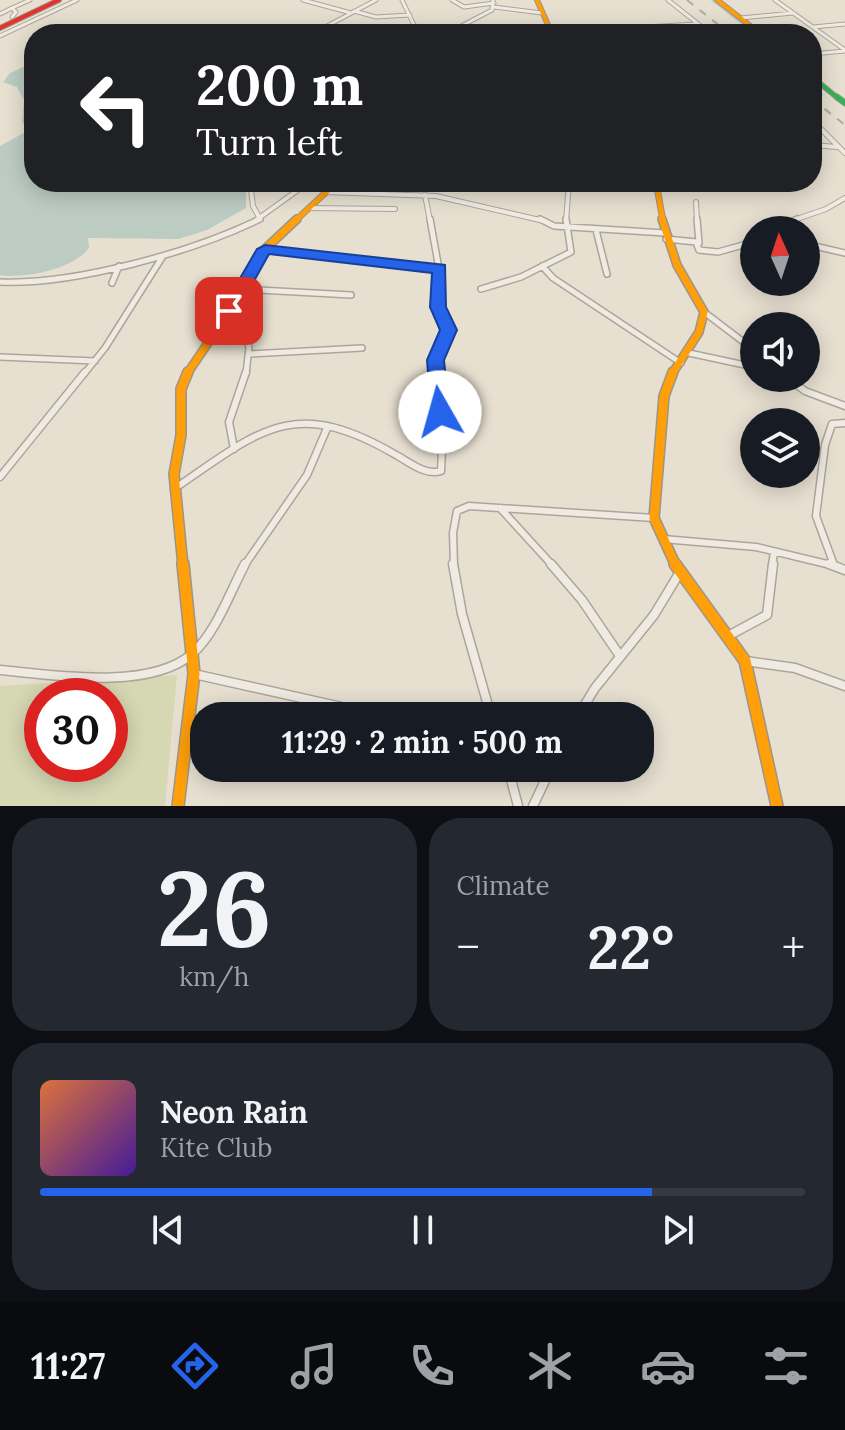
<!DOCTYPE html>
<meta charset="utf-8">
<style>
body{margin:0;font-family:Lora,serif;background:#242831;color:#f1f3f6;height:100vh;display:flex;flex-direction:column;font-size:30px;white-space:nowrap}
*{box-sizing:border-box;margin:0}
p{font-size:26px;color:#9ea1a6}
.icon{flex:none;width:44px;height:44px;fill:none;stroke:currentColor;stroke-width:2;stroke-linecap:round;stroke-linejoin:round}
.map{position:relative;height:806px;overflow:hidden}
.sheet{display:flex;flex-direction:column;gap:12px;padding:12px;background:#0d0f14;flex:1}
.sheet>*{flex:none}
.hud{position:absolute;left:24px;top:24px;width:798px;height:168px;border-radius:32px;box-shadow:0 4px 20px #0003;background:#202124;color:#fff;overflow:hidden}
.needle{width:52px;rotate:357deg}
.buttons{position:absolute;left:740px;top:216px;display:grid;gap:16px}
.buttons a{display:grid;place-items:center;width:80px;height:80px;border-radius:50%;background:#171b24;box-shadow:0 4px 20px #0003;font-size:40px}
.speed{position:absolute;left:24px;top:678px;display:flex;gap:16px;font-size:40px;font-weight:700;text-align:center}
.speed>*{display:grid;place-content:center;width:104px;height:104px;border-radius:50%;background:#171b24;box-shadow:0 4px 20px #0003;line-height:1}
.speed .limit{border:12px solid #d22;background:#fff;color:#111}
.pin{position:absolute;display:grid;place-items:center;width:68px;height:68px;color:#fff;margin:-34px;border-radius:16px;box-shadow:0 4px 12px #0006}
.me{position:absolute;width:88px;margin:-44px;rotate:353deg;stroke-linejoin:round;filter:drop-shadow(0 0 6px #0008)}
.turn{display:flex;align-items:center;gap:28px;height:168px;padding:0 40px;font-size:36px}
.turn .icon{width:104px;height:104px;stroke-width:2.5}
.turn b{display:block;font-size:56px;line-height:68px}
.big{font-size:60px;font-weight:700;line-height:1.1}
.sheet .widget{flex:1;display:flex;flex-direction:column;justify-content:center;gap:12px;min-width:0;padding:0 28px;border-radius:32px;background:#242831}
.sheet .dial{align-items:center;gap:0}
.dial b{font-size:104px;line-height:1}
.song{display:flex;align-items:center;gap:24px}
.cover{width:96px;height:96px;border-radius:12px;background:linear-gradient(135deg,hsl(20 70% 55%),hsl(260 70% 35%))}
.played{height:8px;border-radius:4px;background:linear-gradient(90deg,#2563eb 80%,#363941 80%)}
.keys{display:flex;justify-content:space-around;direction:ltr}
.heat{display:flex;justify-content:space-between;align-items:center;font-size:44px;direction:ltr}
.sheet .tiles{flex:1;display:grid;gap:12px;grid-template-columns:1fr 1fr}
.widget:last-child{grid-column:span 2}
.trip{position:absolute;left:190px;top:702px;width:464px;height:80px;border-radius:32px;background:#171b24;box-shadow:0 4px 20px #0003;font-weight:700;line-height:80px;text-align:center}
.dock{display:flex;height:128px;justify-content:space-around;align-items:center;background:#090b0e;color:#9ea1a6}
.dock .icon{width:56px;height:56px}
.dock .on{color:#2563eb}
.dock b{font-size:36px;color:#f1f3f6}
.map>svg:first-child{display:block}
.green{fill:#d6d7b3;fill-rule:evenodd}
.water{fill:#bcccc2}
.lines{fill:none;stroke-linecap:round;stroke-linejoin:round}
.stream{stroke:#bcccc2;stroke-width:2}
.street-far4-casing{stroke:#ada599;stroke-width:5}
.street-far3-casing{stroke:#ada599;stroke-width:6}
.street-far2-casing{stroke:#ada599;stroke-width:8}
.street-far1-casing{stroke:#ada599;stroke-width:9}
.street-casing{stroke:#ada599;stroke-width:11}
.fast-far1-casing{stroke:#9c958a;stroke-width:6}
.fast-casing{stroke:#9c958a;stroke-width:7}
.slow-far4-casing{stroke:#9c958a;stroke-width:6}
.slow-far3-casing{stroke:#9c958a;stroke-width:7}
.slow-far2-casing{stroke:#9c958a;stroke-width:10}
.slow-far1-casing{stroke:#9c958a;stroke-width:12}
.slow-casing{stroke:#9c958a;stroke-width:14}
.jam-casing{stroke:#9c958a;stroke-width:6}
.street-far4{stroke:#efebe3;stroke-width:3}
.street-far3{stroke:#efebe3;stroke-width:4}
.street-far2{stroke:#efebe3;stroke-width:5}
.street-far1{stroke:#efebe3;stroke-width:6}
.street{stroke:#efebe3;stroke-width:8}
.fast-far1{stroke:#30b455;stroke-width:4}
.fast{stroke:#30b455;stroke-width:5}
.slow-far4{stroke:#ff9f0a;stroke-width:4}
.slow-far3{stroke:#ff9f0a;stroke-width:5}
.slow-far2{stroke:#ff9f0a;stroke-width:7}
.slow-far1{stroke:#ff9f0a;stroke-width:9}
.slow{stroke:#ff9f0a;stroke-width:11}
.jam{stroke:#e5322d;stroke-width:4}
.rail{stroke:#afaaa2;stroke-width:2;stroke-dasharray:8 8;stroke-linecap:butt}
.route{fill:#2563eb;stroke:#184099;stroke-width:2}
</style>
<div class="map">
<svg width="845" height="806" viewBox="0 0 845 806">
<rect width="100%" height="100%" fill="#e7e0d1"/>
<path class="green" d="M177,675L165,806H0V686ZM42,696H110V764H42Z"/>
<path class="water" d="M32,63L34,182H242L246,188V208L207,230L179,239L88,238L89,248C74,269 24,279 0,275V146L29,130L22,122L24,100L17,87L3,82L10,73Z"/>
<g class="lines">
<path class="stream" d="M712,0L755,34
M812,86L822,95"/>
<defs>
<path id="street-far4" d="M303,0L351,13
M402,0L414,25L421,30
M452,0L464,7L494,3
M668,0L711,34
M775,0L845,50
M494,7L542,13
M354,11L376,17L410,15
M0,14L12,8
M12,17L16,12L12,8L30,0
M741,18L793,13
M813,27L845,24
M456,28L495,34
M312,34L376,0
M446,34L492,10L493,0
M649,34L645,27L697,24
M0,36L77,0
M812,54L845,51"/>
<path id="street-far3" d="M812,120L845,153
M812,145L837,147
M250,182L253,206L259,217
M285,182L304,187
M325,192L436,196L544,221
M425,195L430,221
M696,202L697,221
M308,208L395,209
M255,221L309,182
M566,221L569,183
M791,221L826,209L845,198"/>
<path id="street-far2" d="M430,219L439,269L438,307L448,330L435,366L436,374
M540,219L554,226L665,233
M697,219L699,243
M596,230L607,274
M774,230L797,219
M666,239L696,242L699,250L718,252L754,242
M806,244L845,253
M265,249L439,269
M542,266L553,278L681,363
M0,282C75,285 192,252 260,219
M112,283L119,266
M241,289L351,295
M481,289L521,277L571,252L566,219
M233,306L249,347L246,374
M704,312L754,350
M689,353L754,367
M249,354L362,348
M0,357L95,361
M84,374L105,348L163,256"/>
<path id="street-far1" d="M788,378L805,391L845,406
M234,449L229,422L246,372
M0,477L85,372
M174,489C262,428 295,396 396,455C409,462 425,476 441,471L443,428L436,372
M500,508L553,566
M663,539L756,547L835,566
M834,565L816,516L825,445L832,424L845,423
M244,566L307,475L328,426
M454,566L453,533L457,511L469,506L654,518
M772,566L774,552"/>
<path id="street" d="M453,564L462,614L491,716
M551,564L582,600L620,656
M829,564L845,570
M728,636L767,615L773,564
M745,661L795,668L845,686
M0,670C52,675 149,691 192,654C216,633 230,592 245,564
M194,674L382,716
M578,716L595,688L654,615L680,572
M508,768L518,806
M533,806L551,768"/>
<path id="fast-far1" d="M812,77L839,99"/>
<path id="fast" d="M837,97L845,103"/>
<path id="slow-far4" d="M537,0L552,34
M717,0L761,34"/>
<path id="slow-far3" d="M656,182L663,221
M295,221L337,182"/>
<path id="slow-far2" d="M662,219L677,265L704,312L699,332L672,374
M187,374L233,306L265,249L297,219"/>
<path id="slow-far1" d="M673,372L664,396L654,518L676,566
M183,566L174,474L181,435V389L188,372"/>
<path id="slow" d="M675,564L745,661L777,806
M178,806L194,674L183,564"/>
<path id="jam" d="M0,28L59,0"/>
</defs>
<use href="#street-far4" class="street-far4-casing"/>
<use href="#street-far3" class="street-far3-casing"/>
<use href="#street-far2" class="street-far2-casing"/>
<use href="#street-far1" class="street-far1-casing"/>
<use href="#street" class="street-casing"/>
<use href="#fast-far1" class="fast-far1-casing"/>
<use href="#fast" class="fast-casing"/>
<use href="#slow-far4" class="slow-far4-casing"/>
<use href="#slow-far3" class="slow-far3-casing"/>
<use href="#slow-far2" class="slow-far2-casing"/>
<use href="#slow-far1" class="slow-far1-casing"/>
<use href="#slow" class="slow-casing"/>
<use href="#jam" class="jam-casing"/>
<use href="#street-far4" class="street-far4"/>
<use href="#street-far3" class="street-far3"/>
<use href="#street-far2" class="street-far2"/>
<use href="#street-far1" class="street-far1"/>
<use href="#street" class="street"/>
<use href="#fast-far1" class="fast-far1"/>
<use href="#fast" class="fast"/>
<use href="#slow-far4" class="slow-far4"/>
<use href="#slow-far3" class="slow-far3"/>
<use href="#slow-far2" class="slow-far2"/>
<use href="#slow-far1" class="slow-far1"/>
<use href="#slow" class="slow"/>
<use href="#jam" class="jam"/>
<path class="rail" d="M687,0L730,34
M812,99L845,125"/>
</g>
<path class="route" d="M265,245L445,265L446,307L457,330L444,360L449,412L446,417L440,419L431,412L427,360L440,330L430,307L432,273L269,254L235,315H223L221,311L257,249Z"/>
</svg>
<div class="buttons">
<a><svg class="needle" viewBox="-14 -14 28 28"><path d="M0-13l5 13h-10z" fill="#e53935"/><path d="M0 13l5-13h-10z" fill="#9ea1a6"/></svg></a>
<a><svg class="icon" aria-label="sound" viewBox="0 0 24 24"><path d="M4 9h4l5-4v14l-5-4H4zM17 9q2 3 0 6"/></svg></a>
<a><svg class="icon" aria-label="layers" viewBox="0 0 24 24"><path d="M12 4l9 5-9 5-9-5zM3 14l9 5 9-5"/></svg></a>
</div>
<div class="speed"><div class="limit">30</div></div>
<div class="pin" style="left:229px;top:311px;background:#d93025"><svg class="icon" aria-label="arrive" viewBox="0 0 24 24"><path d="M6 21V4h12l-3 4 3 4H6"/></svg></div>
<svg class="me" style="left:440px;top:412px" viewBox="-20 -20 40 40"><circle r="19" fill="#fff"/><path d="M0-13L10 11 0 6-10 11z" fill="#2563eb"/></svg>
<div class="trip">11:29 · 2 min · 500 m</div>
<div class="hud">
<div class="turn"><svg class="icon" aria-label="left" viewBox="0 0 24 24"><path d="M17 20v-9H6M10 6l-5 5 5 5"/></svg><div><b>200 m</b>Turn left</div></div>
</div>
</div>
<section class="sheet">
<div class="tiles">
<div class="widget dial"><b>26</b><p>km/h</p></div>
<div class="widget"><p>Climate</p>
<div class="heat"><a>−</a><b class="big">22°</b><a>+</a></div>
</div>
<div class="widget">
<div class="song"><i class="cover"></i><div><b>Neon Rain</b><p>Kite Club</p></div></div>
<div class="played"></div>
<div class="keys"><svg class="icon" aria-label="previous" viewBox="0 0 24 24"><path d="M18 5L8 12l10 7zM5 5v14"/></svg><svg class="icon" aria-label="pause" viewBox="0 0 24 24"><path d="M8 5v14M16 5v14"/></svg><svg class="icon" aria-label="next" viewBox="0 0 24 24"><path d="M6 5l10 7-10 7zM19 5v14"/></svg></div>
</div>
</div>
</section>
<nav class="dock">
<b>11:27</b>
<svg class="icon on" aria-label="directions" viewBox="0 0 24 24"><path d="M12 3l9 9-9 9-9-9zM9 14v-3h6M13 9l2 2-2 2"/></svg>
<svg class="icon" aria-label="music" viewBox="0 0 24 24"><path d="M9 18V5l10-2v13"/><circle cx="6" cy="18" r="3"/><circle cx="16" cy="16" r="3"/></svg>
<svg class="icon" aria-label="phone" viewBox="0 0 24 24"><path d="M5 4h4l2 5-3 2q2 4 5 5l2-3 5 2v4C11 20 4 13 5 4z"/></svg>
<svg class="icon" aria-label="climate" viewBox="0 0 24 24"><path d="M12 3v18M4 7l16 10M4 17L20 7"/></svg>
<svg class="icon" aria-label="car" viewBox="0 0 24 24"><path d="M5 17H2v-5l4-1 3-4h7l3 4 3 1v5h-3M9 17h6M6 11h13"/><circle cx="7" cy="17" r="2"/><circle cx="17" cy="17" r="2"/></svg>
<svg class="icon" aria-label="filters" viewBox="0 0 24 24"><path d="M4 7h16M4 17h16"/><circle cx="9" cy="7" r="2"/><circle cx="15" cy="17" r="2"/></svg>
</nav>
